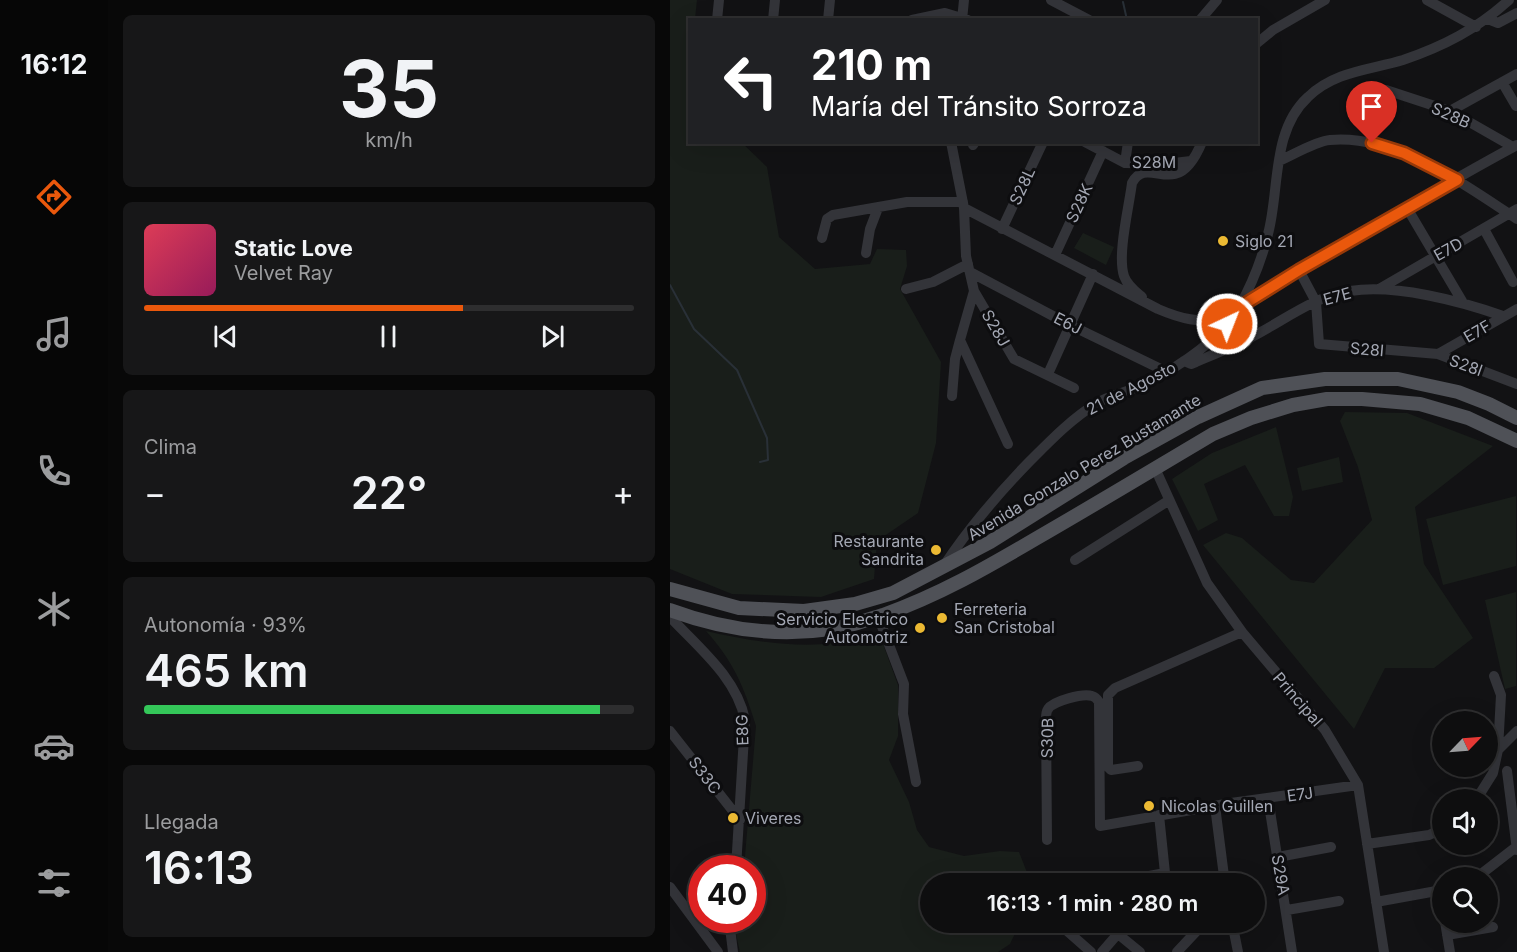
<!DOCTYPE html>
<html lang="es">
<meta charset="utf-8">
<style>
body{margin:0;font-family:Inter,sans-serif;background:#171718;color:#f1f3f6;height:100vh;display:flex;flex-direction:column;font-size:22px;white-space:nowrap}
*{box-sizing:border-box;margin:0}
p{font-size:20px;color:#9b9c9e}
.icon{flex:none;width:33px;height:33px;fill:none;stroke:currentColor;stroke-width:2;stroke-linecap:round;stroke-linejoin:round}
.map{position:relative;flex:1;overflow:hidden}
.drawer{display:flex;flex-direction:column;gap:15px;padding:15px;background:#080808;width:562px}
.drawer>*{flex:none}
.hud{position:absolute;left:18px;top:18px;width:570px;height:126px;border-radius:0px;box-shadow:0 6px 24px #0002,0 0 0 2px #2e2e2f;background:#202124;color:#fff;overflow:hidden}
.needle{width:39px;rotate:65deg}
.controls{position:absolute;left:762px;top:711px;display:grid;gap:12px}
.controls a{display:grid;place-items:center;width:66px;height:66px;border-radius:50%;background:#0e0e0f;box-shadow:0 6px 24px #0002,0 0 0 2px #2e2e2f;font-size:30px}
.speed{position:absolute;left:18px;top:855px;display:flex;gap:12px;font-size:30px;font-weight:700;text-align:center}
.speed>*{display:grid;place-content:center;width:78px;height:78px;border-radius:50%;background:#0e0e0f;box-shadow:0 6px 24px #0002,0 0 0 2px #2e2e2f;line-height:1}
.speed .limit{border:9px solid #d22;background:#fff;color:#111}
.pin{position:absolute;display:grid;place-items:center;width:51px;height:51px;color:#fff;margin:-62px -26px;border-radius:50% 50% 50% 0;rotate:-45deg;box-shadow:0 0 6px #0007}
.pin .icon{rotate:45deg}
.me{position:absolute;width:66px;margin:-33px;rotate:43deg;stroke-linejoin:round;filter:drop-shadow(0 0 4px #0008)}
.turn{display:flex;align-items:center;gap:21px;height:126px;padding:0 24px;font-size:27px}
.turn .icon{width:78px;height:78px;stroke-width:2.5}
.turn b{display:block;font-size:42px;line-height:51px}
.big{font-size:45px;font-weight:600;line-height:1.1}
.drawer .tile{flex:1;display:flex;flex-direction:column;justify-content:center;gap:9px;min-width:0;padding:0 21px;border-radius:9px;background:#171718}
.drawer .dial{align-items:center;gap:0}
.dial b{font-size:78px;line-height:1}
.song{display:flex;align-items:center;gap:18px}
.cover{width:72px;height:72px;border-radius:9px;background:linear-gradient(135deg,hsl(350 70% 55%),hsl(330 70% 35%))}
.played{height:6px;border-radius:3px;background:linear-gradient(90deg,#ea580c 65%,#2e2e2f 65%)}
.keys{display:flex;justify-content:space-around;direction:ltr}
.heat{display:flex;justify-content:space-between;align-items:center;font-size:33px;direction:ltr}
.charge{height:9px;border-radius:4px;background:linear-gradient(90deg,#34c759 93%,#2e2e2f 0)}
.trip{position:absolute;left:250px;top:873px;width:345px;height:60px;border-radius:30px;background:#0e0e0f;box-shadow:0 6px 24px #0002,0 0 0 2px #2e2e2f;font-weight:600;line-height:60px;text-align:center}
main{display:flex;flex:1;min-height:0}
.dock{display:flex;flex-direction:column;width:108px;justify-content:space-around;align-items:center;background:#060606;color:#9b9c9e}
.dock .icon{width:42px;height:42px}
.dock .on{color:#ea580c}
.dock b{font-size:27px;color:#f1f3f6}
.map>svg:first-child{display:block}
.green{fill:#191e1a}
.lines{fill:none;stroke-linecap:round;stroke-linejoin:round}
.stream{stroke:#293037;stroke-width:2}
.minor{stroke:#333439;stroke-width:10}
.major{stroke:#4f5157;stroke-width:14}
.route-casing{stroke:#983908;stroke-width:15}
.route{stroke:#ea580c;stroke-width:10}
.poi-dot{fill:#ebb933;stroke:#0d0d0f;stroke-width:2}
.labels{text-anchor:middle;stroke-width:6;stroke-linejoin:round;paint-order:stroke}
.street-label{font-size:16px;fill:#a4a8b4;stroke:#0d0d0f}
.poi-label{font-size:16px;fill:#a4a8b4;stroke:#0d0d0f;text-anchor:start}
</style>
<main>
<nav class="dock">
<b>16:12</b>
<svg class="icon on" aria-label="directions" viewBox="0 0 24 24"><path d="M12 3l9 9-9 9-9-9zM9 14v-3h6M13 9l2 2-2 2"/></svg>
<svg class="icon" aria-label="music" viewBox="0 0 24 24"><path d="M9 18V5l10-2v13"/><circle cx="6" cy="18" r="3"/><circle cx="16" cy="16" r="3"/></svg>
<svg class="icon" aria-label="phone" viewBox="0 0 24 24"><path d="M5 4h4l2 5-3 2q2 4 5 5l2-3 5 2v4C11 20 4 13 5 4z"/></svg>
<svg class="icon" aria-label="climate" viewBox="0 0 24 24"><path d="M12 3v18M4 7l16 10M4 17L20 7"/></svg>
<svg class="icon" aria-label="car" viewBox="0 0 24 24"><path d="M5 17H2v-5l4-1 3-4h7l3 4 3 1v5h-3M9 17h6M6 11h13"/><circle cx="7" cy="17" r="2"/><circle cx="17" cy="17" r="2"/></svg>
<svg class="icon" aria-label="filters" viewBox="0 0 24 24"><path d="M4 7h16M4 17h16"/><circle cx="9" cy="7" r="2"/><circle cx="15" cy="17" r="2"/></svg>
</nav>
<section class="drawer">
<div class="tile dial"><b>35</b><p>km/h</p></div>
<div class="tile">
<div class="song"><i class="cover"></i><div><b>Static Love</b><p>Velvet Ray</p></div></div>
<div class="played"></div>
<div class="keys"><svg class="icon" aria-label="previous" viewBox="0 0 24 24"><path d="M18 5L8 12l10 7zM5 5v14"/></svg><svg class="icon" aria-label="pause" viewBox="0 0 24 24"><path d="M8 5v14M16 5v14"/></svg><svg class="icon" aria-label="next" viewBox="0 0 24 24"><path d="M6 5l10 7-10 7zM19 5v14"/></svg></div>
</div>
<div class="tile"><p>Clima</p>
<div class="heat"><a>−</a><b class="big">22°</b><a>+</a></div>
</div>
<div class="tile"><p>Autonomía · 93%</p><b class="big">465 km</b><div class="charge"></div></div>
<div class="tile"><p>Llegada</p><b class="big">16:13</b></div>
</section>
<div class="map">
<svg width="847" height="952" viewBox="0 0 847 952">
<rect width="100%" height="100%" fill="#121214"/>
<path class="green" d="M0,0H27L25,19L20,20V142L72,143L97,167L109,237L145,269L200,264L207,249L236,250L237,266L230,289L271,362L266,443L248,513L207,541L204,579L151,597L62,594L0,569Z
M413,233L444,247L436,265L404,248Z
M675,412L737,413L823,446L745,507L754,564L803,638L764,668H715L684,729L533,545L556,533L572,538L621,580L644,583L702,520L688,467L670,421Z
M606,427L623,497L619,516H604L575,465L534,484L548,520L528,531L502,479L542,453Z
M669,457L673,482L632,491L627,468Z
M846,496V566L773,585L756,519Z
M846,592V686L835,689L815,600Z
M36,631C93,644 153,653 209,633L228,685V736L219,760L239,802L247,830L259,847L294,856L330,851L349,852L358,875L359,883L261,884V922L350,923L340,944L328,952H70L66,934V920H82V868H74L86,726C74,687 64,662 36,631Z"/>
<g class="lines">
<path class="stream" d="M453,2L457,20
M0,285L24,329L67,370L97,438L98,460L90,462"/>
<path class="minor" d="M381,0L419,20
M757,0L806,27
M818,19L828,23L847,13
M47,20L49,0
M103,20L105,0
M158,20L160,0
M242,20L275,13L298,20
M292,20L294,0
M530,20L547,0
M586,44L603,30L655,0
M832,82L846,106
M716,90L780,111L843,147
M780,111L847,74
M281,142L294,208L296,256L304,291L290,340L338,444
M415,142L455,163L495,164L521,161
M303,145L305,142
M609,161C623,155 646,141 660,140C727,134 794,185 847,219
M455,163L458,142
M294,208L488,309C509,318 531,325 554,316C582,304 606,283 632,268C704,227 774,184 847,145
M737,208L792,301
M332,229L373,142
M814,229L843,282
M152,238L157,219L163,215L237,202H293
M196,253L200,229L208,208
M385,255L433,151
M629,270L646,302L649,344L768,354L847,384
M300,272L400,325L497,372
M236,289L263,282L298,264
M709,289L847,209
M304,291L344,359L404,388
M472,297C465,291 457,285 454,276C447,255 459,207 462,183C472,163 489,178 505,174C518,171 527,154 532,142
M768,354L847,309
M514,361L521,364L526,362C547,353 569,344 589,333C617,318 648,295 680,291C726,284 790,301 833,316
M378,374L423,274
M282,396L285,359L290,340
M485,468L537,583L572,632L655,730L688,785L714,952
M405,560L498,501
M273,567C298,529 327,495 359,462C380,441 401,419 427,403C438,396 453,393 465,388C498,373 533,352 557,324C576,301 591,263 598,234C610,189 601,131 638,97C665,71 700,70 733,60C774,46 807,29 839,0
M208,616L234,684L233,714L246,782
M0,617C28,647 67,678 75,720L66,868
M824,676L831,695L828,750
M0,731L70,820
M468,766L441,770L438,767V695L445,688L572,632
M837,771L847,850
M598,798L622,952
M806,800L823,773L828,750L847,731
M545,806L555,884
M489,815L495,873L489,884
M377,840L376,719C376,715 376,712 378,709C383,701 413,693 422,696C426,697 427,699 429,702L430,826L561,803L688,785
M697,844L759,835L772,829
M608,857L661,847
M806,878L846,847
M453,881L495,873
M0,887L48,952
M768,891L772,912
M706,902L772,890
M617,910L669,901
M59,920L63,952
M387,922L421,952
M562,922L568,952
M775,922L780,952
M448,934L470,952
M777,935L823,927
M432,952L458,922
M507,952L535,922"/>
<path class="major" d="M0,589L69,608L134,611L185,604L223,593L320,542L454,458L528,417L592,388L655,379H728L788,392L819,404L847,418
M0,610C51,629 106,637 160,629C178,627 196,620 213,615C269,595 316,568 367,538C426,504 484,469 543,434L581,418L623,405L657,399H692L750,404L798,418L847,441"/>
</g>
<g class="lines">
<defs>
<path id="route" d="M557,324L568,308L629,270L787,180L734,153L702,143"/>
</defs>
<use href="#route" class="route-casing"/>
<use href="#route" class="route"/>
</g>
<g class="poi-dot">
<circle cx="553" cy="241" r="6"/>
<circle cx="266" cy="550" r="6"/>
<circle cx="272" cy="618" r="6"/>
<circle cx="250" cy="628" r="6"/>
<circle cx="479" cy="806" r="6"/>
<circle cx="63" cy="818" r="6"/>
</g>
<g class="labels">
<g class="street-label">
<text transform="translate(781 115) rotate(24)" y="6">S28B</text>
<text x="484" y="168">S28M</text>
<text transform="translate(352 186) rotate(-65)" y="6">S28L</text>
<text transform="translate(409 203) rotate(-65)" y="6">S28K</text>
<text transform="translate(778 249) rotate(-29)" y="6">E7D</text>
<text transform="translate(667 296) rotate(-15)" y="6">E7E</text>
<text transform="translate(398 323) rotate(27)" y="6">E6J</text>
<text transform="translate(326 328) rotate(60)" y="6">S28J</text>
<text transform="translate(807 331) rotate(-30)" y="6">E7F</text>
<text transform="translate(697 349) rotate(5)" y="6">S28I</text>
<text transform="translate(796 365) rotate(20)" y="6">S28l</text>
<text transform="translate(461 388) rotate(-27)" y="6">21 de Agosto</text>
<text transform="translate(414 467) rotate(-31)" y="6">Avenida Gonzalo Perez Bustamante</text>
<text transform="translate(628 699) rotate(49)" y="6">Principal</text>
<text transform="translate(72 730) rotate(-92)" y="6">E8G</text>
<text transform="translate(377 738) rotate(-89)" y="6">S30B</text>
<text transform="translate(35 775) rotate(53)" y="6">S33C</text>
<text transform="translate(630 794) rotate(-8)" y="6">E7J</text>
<text transform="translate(611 875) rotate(80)" y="6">S29A</text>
</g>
<g class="poi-label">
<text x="565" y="247">Siglo 21</text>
<text x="254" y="547" text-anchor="end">Restaurante<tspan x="254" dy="18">Sandrita</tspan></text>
<text x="284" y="615">Ferreteria<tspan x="284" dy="18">San Cristobal</tspan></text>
<text x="238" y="625" text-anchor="end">Servicio Electrico<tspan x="238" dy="18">Automotriz</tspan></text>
<text x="491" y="812">Nicolas Guillen</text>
<text x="75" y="824">Viveres</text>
</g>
</g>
</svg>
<div class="controls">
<a><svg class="needle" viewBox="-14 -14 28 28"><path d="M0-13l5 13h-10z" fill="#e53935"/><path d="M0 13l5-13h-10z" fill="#9b9c9e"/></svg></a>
<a><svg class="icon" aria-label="sound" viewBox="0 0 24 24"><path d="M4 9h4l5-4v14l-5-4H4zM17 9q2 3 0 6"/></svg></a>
<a><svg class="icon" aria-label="search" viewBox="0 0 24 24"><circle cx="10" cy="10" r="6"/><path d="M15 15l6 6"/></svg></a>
</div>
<div class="speed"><div class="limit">40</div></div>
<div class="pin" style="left:702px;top:143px;background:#d93025"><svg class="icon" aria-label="arrive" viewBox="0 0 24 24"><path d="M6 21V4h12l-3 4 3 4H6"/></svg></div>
<svg class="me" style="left:557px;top:324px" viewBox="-20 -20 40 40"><circle r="17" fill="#ea580c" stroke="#fff" stroke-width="3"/><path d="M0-11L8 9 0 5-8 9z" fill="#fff"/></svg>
<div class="trip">16:13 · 1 min · 280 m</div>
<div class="hud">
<div class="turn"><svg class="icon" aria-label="left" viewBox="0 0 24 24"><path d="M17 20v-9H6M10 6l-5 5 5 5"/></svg><div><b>210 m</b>María del Tránsito Sorroza</div></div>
</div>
</div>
</main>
